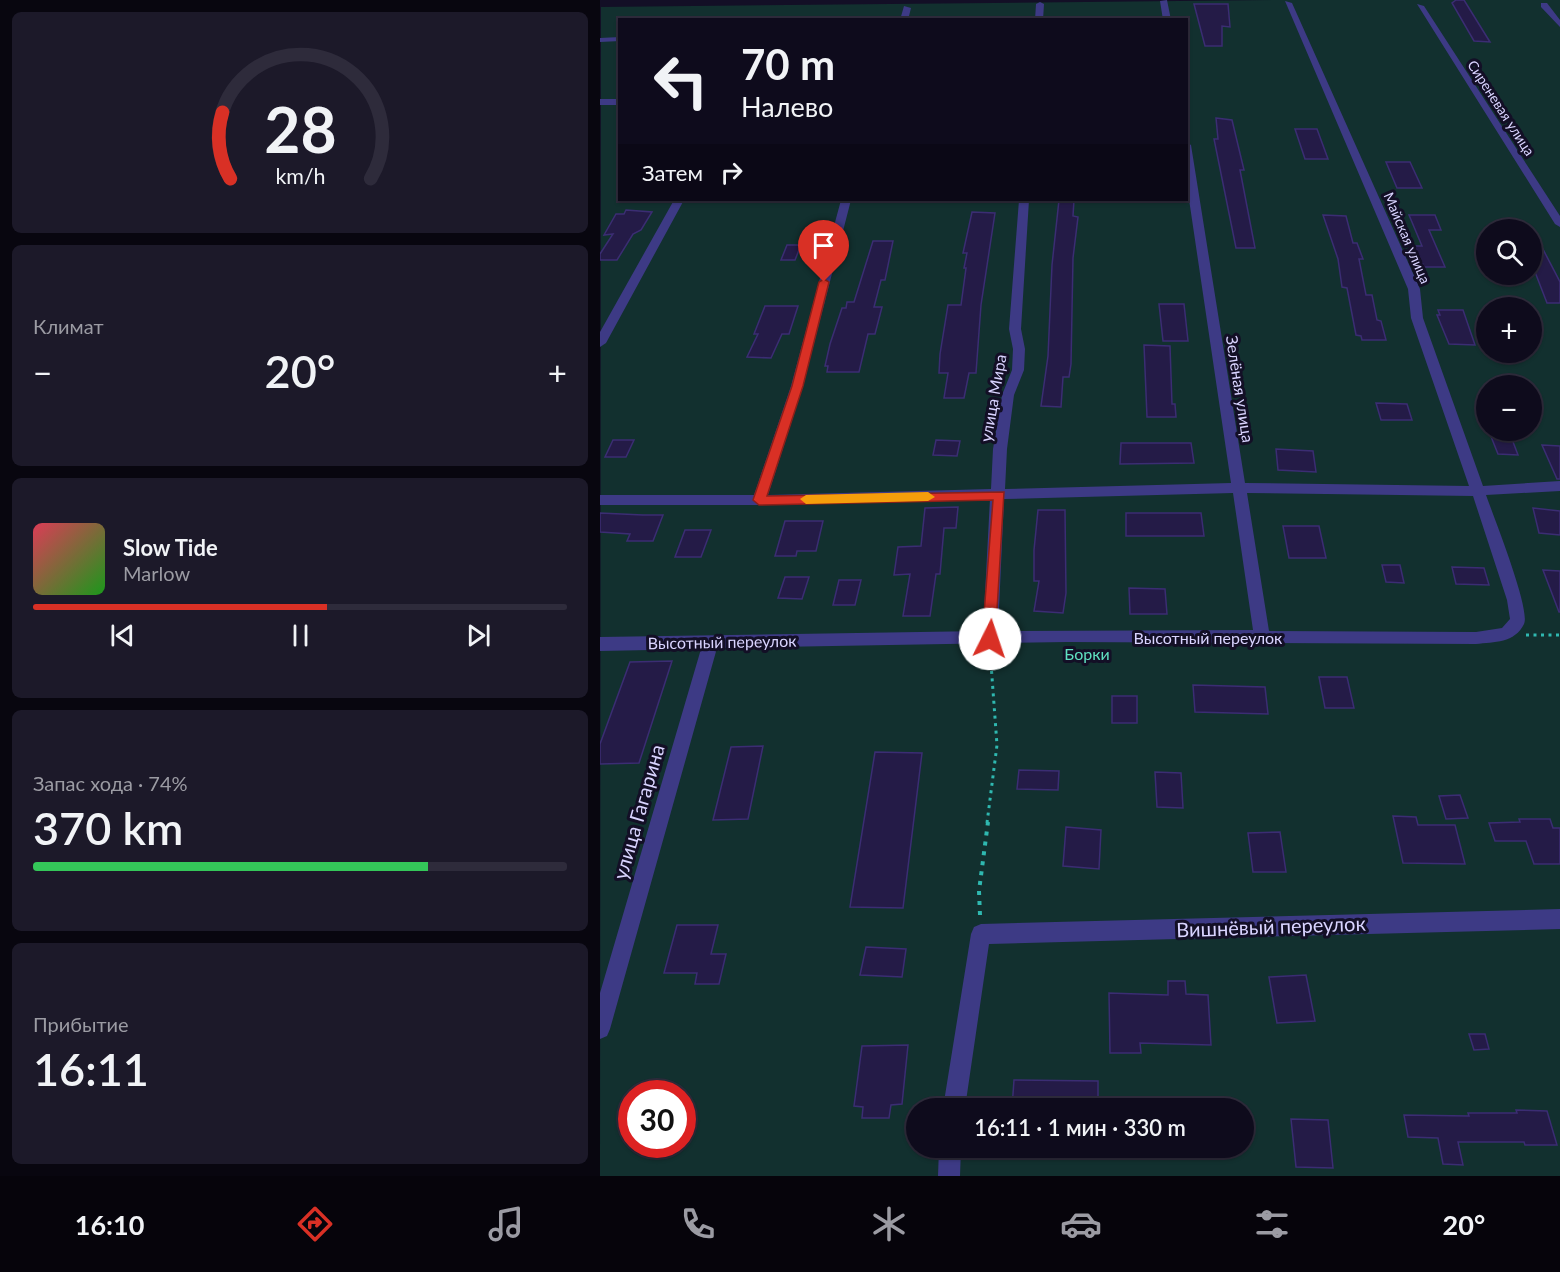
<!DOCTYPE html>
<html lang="ru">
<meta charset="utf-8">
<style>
body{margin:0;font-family:Lato,sans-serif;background:#1c1929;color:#f1f3f6;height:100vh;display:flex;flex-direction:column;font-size:22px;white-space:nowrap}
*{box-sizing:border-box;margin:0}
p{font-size:20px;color:#9b9ba3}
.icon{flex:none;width:33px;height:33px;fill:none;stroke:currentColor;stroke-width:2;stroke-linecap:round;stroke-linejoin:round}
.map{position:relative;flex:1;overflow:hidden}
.sheet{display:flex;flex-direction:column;gap:12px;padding:12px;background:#08060f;width:600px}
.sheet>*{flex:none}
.top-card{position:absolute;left:18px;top:18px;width:570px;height:183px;border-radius:0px;box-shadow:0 2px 4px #0004,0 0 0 2px #2e2b3b;background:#0e0b1c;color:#f1f3f6;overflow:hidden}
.fabs{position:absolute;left:876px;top:219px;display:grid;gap:12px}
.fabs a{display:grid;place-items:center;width:66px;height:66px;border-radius:50%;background:#0e0b1c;box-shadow:0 2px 4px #0004,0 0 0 2px #2e2b3b;font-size:30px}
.speed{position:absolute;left:18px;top:1080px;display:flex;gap:12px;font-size:30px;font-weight:700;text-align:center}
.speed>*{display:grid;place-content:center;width:78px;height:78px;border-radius:50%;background:#0e0b1c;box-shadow:0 2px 4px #0004,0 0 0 2px #2e2b3b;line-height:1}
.speed .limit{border:9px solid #d22;background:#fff;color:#111}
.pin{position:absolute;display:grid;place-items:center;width:51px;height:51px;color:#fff;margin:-62px -26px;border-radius:50% 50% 50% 0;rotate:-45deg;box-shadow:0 0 6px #0007}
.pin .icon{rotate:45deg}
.me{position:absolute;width:66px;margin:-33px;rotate:4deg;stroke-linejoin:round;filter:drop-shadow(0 0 4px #0008)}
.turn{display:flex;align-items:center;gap:21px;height:126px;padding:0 24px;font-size:27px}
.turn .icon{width:78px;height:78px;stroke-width:2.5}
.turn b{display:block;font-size:42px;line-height:51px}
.then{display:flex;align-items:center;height:57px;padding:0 24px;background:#0003;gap:12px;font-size:22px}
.big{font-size:45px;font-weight:600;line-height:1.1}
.sheet .widget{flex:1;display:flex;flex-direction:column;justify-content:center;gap:9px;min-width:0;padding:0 21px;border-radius:9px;background:#1c1929}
.sheet .dial{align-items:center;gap:0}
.dial svg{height:156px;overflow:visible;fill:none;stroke:#2e2b3b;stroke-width:7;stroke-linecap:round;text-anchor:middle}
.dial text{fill:#f1f3f6;stroke:none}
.song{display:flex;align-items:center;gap:18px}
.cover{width:72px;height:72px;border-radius:9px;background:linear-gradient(135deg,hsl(350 70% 55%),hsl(120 70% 35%))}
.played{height:6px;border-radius:3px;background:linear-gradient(90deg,#d93025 55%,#2e2b3b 55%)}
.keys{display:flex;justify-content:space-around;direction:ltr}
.heat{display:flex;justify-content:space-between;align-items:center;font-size:33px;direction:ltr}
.charge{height:9px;border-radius:4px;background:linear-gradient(90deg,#34c759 74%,#2e2b3b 0)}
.trip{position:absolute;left:306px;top:1098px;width:348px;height:60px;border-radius:30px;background:#0e0b1c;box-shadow:0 2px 4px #0004,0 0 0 2px #2e2b3b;font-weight:600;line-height:60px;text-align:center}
.tabs{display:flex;height:96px;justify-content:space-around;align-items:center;background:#06040b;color:#9b9ba3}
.tabs .icon{width:42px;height:42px}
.tabs .selected{color:#d93025}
.tabs b{font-size:27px;color:#f1f3f6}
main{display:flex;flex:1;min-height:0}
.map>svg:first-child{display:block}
.green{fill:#12302f;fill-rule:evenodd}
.building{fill:#241b47;stroke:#3b2d73;stroke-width:1.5}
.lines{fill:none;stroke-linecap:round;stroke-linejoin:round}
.path-far1{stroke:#2fb8b0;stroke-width:3;stroke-dasharray:3 4.5;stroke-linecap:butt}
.path{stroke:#2fb8b0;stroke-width:4;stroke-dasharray:4 6;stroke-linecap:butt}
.lane{stroke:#3d3a85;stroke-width:4}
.street{fill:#3d3a85;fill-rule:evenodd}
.route{fill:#d93025;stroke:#8d1f18;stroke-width:1.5}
.slow{fill:#f59e0b}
.labels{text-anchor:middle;stroke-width:6;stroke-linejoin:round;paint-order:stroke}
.far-street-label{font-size:14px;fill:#d9d4ff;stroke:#130f26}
.street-label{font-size:16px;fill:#d9d4ff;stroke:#130f26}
.park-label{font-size:16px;fill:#5fe0c0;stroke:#130f26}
.near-street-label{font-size:20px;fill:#d9d4ff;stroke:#130f26}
</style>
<main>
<section class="sheet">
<div class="widget dial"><svg viewBox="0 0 100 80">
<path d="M14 69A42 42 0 1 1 86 69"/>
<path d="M14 69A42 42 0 0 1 10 35" stroke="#d93025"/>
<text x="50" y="56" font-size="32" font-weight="700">28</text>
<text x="50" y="72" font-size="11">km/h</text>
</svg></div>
<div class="widget"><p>Климат</p>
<div class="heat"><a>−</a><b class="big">20°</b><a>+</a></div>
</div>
<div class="widget">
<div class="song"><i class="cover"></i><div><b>Slow Tide</b><p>Marlow</p></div></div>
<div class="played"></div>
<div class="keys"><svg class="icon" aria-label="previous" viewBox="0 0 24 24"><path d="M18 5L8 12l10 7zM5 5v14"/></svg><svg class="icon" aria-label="pause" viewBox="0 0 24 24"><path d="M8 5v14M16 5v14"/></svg><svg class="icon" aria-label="next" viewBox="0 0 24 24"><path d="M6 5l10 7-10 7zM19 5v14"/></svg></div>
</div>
<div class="widget"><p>Запас хода · 74%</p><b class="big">370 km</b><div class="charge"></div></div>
<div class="widget"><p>Прибытие</p><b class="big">16:11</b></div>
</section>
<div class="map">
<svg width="960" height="1176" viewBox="0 0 960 1176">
<rect width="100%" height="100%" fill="#130f26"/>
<path class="green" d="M677,0H960V1176H0L1,7ZM20,20H586V200H20ZM886,230H932V274H886ZM886,308H932V352H886ZM886,386H932V430H886ZM32,1094H82V1144H32ZM316,1108H644V1148H316Z"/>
<path class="building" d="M856,0H864L890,42L874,41L852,3Z
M594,4H628L630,27L622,26V46H605Z
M616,118L632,120L644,170H640L655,248H636L614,139H618Z
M695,129H717L728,159H705Z
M786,162H810L822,188H797Z
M459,200H474L473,216L478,217L473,258L471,364L469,377H463L461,407L441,406L448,356L452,265Z
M26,210L52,212L41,230L33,234L17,260H0V254L13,234L4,235L16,214H24Z
M372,212L395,213L381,305L376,373H369L364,398H344L348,373H339L340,354L348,305H361L366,268H364L367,253H363Z
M723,215L746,216L753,243H757L763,259H759L766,295H772L777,320L781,321L786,340H762L761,336L756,335L747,288L742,287L738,259Z
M809,215H835L841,230H829L845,267H824L815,246H822Z
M932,228L960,282V303H947L935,272H932Z
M273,241H293L285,280H281L274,307H282L275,334H268L259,372H227L228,366H225L230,344L242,308H246L247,302H254Z
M187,245H201L195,260H181Z
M559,304H584L588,341H563Z
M165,306H198L189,334H182L171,358L147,357L158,334H154Z
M838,310H863L875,345L849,344L837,315H840Z
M544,345L570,346L572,404H575L576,417H547Z
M776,403L807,404L812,420H781Z
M890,434H910L918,455L898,454Z
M13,440H34L26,457H5Z
M336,440L360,441L357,456L333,455Z
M521,443H591L594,463L520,464Z
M942,445L960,446V479H957Z
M676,449L713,451L716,472L678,470Z
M358,507L356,528H344L340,574H336L330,616H303L310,574L294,575L298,547L321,546L325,508Z
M933,508L960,511V535L939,533Z
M438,510H465L466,593L463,613L434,611L439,581H434V550Z
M0,513L43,515H63L53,541H27L30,534L0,532Z
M526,513H601L604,536H526Z
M185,521H223L216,551H197L196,556H175Z
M683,526H719L726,558H689Z
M85,530H111L101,557H75Z
M782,565H800L804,583L786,582Z
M852,567L884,568L889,585L856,584Z
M943,570L960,571V612H959Z
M185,577H209L202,599L178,598Z
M239,580H261L255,605H233Z
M529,588L565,589L567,614H530Z
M72,661L39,763L0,764V744L30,662Z
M719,677H747L754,708H725Z
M593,685L665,687L668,714L595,712Z
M512,696H537V723H512Z
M163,746L148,819L113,820L131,747Z
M275,752L322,753L303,908L250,907Z
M419,770L459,771L458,790L417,789Z
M555,772L581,773L583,808L557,807Z
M860,795L868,818L846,819L839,796Z
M793,816L816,817L818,825H855L865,864L803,863Z
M919,819H950L953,828H960V864H934L926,841H895L889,823L920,822Z
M466,827L501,830L499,869L463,866Z
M680,832L686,872H653L648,833Z
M77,925H118L111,954H126L119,984H95L97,973H64Z
M266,947L306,949L302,977L260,975Z
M706,975L715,1021L677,1023L669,977Z
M568,981H585L586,994L608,995L611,1045L540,1043L541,1053H510L509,993L568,995Z
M869,1034H885L889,1049L874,1050Z
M308,1045L302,1104L291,1105L289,1118H262L263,1107L254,1106L262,1046Z
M414,1080L498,1081V1108H412Z
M916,1110L947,1111L957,1145H925L924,1142H858L863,1165L843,1164L838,1138L808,1137L804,1115L869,1116L868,1113H917Z
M691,1119L728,1120L733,1168L696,1167Z"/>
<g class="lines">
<path class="path-far1" d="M926,635H960
M387,823L397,745L390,650"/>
<path class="path" d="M380,915L379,891L388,822"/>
<path class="lane" d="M0,40L20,39"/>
<path class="street" d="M567,0L571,20H563L560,1Z
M685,1L692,3L820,289L823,318L883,486L960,481V491L886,495C893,515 931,610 924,624C915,643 894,642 876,644L467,642L117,648L10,1029L7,1036L0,1039V993L101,649L0,651V637L383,631L390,499L159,505H0V495H154L191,386L241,200H251L203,386L168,495L391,489L393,449L402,395L412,370L413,349L409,329L419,200H429L421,329L425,349L424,370L414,395L407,449L405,489L631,483L586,179V142L591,145L645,483L869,486L811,318L808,289ZM633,493L653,630L398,631L404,499ZM647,493L873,496L907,600L910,619L902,628L876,632L669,631Z
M440,2L444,4L443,20H435L436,4Z
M941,3H947L960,20V27L941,7Z
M817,4L824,6L960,216V227L955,224Z
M304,6L311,8L308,20H300Z
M0,99H20V105H0Z
M74,200H84L6,343L0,347V332Z
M960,909V929L389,944L365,1108H343L371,934L374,927L381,924Z
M339,1148H361L360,1176H338Z"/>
</g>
<path class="route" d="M224,279L229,282L203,386L167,496L404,492L395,644L390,645L382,639L393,500L159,505L153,500L192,386L219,282Z"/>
<path class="slow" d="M328,492L335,497L328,501L206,504L200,499L206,495Z"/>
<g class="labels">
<g class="far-street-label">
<text transform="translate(901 108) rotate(57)" y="5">Сиреневая улица</text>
<text transform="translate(807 238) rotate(67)" y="5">Майская улица</text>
</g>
<g class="street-label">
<text transform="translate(640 389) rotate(81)" y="6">Зелёная улица</text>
<text transform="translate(393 398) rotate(-80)" y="6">улица Мира</text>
<text x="608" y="644">Высотный переулок</text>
<text transform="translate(122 642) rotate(-1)" y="6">Высотный переулок</text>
</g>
<g class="park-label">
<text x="487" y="660">Борки</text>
</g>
<g class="near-street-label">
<text transform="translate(39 812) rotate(-74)" y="7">улица Гагарина</text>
<text transform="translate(671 927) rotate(-2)" y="7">Вишнёвый переулок</text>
</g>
</g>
</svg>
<div class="fabs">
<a><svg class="icon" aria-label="search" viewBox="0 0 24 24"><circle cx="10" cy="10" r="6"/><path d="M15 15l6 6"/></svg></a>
<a>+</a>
<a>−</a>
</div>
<div class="speed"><div class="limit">30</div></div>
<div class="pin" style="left:224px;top:282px;background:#d93025"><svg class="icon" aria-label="arrive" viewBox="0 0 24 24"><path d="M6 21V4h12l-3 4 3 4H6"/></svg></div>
<svg class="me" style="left:390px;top:639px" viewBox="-20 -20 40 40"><circle r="19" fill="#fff"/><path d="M0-13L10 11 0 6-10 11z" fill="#d93025"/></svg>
<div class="trip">16:11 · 1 мин · 330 m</div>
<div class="top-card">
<div class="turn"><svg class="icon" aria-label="left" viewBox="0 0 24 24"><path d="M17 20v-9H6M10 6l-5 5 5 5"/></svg><div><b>70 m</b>Налево</div></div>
<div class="then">Затем<svg class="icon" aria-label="right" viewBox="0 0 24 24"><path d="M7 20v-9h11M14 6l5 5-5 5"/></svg></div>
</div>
</div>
</main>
<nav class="tabs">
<b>16:10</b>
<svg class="icon selected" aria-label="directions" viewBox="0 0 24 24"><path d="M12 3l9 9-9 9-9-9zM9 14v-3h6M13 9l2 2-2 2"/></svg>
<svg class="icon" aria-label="music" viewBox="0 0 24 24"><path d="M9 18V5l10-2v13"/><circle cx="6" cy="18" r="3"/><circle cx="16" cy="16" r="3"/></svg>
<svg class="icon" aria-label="phone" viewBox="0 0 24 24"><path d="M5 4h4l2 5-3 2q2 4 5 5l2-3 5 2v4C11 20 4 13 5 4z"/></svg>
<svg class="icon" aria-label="climate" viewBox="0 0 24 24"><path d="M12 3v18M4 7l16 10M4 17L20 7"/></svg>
<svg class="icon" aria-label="car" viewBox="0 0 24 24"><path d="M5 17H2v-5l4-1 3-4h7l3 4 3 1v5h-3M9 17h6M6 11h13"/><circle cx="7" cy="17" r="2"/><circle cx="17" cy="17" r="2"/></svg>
<svg class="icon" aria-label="filters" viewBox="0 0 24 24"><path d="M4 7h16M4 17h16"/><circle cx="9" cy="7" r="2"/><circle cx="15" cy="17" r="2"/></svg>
<b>20°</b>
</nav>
